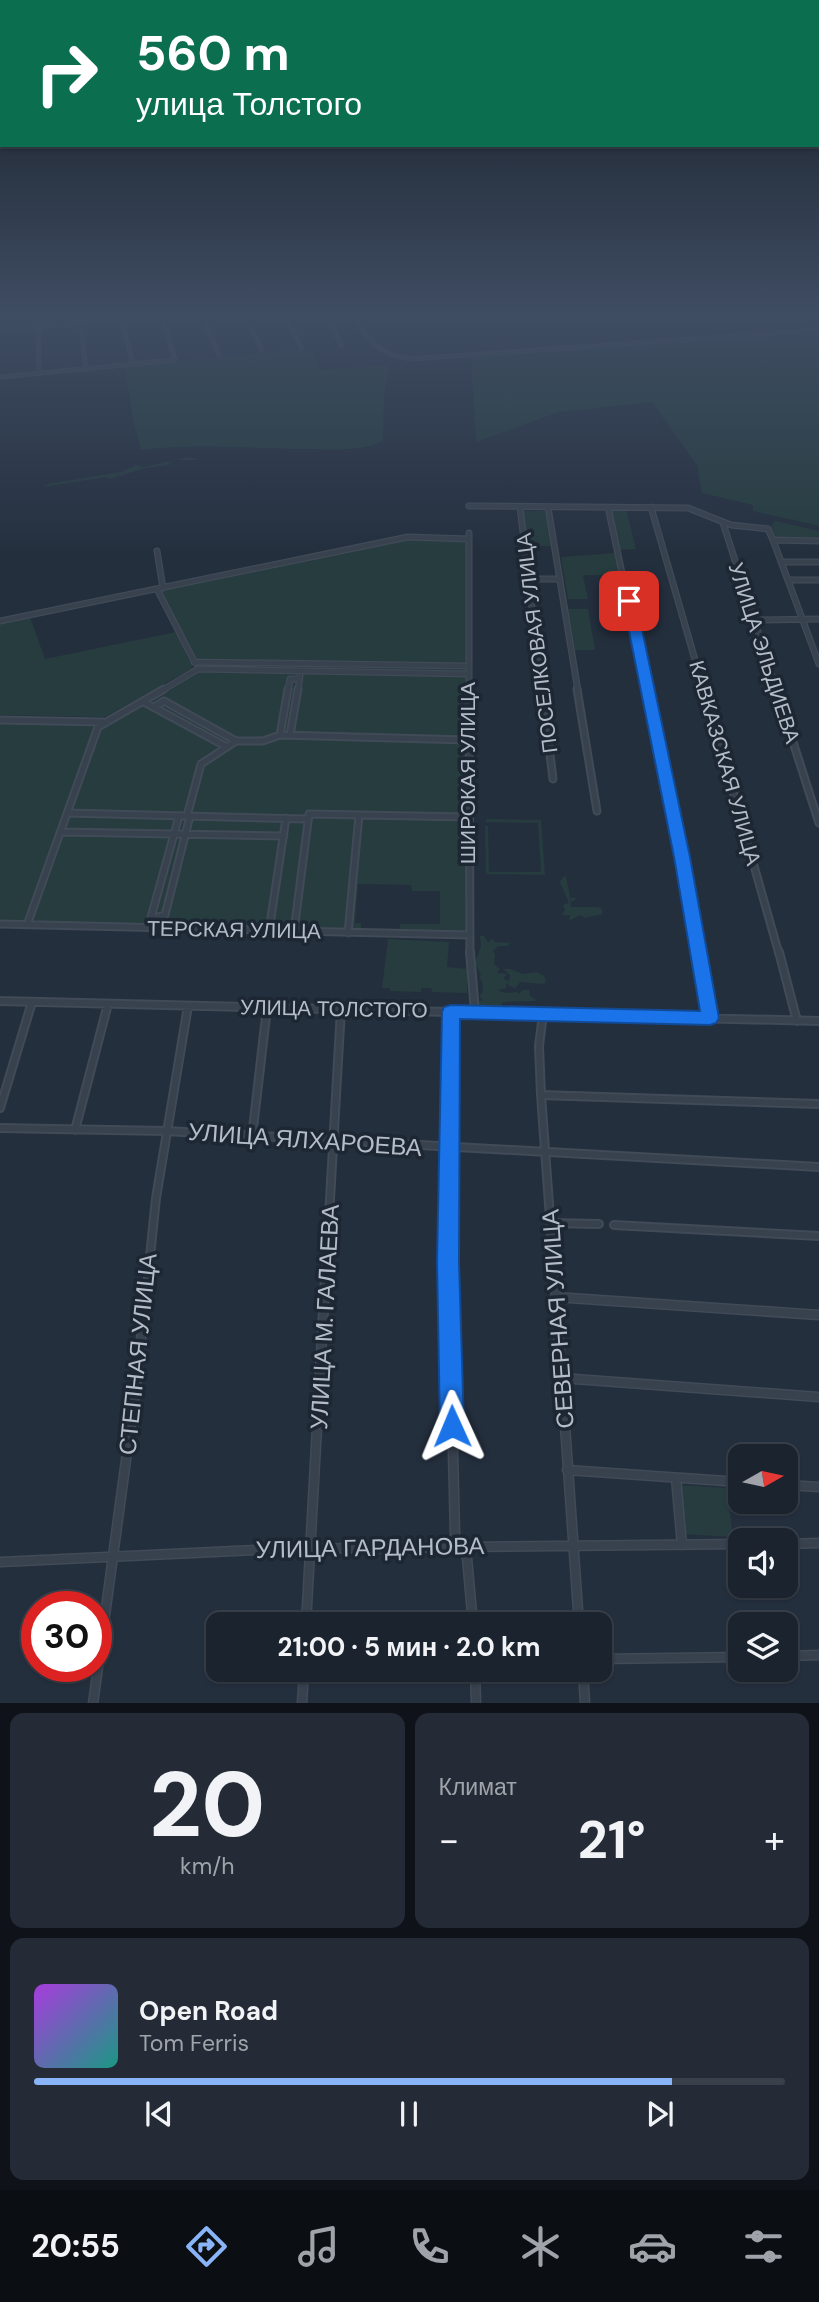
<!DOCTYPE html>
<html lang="ru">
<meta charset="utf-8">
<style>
body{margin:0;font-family:"DM Sans",sans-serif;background:#242b36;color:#f1f3f6;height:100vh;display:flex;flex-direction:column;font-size:26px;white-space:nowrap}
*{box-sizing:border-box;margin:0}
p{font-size:23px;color:#a0a4aa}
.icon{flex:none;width:38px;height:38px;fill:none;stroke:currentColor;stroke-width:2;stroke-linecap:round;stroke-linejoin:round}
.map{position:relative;height:1703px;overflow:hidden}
.side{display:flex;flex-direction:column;gap:10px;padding:10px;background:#0f1319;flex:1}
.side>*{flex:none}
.hud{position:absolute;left:0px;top:0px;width:819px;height:147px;box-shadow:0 2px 5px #0004,0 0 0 2px #39404a;background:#0b6e4f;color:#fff;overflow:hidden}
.needle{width:46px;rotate:81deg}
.buttons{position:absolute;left:728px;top:1444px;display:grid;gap:14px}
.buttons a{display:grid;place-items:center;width:70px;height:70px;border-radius:14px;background:#1b232e;box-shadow:0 2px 5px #0004,0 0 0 2px #39404a;font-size:35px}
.speed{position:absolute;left:21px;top:1591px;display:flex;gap:14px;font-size:35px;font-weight:700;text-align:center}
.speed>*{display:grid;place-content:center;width:91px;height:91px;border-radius:50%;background:#1b232e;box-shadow:0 2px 5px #0004,0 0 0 2px #39404a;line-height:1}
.speed .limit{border:10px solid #d22;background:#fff;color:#111}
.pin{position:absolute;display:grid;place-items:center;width:60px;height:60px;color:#fff;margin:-30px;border-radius:14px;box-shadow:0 4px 10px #0006}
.me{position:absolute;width:77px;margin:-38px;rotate:359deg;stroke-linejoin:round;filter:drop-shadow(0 0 5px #0008)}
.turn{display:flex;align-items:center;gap:24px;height:147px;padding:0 21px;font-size:32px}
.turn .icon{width:91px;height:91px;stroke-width:2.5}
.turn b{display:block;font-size:49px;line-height:60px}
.big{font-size:52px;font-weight:700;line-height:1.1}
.side .card{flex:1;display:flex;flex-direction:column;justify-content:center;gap:10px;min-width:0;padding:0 24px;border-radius:14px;background:#242b36}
.side .dial{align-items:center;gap:0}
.dial b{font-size:91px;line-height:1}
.song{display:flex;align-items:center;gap:21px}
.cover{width:84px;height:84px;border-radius:10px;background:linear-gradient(135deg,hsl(280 70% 55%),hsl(170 70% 35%))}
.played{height:7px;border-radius:4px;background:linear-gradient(90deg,#8ab4f8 85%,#39404a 85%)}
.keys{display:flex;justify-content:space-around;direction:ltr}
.heat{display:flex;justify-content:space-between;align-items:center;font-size:38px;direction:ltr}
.side .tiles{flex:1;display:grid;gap:10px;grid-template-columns:1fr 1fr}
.card:last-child{grid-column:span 2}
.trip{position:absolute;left:206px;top:1612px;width:406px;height:70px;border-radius:14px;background:#1b232e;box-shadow:0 2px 5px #0004,0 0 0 2px #39404a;font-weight:700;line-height:70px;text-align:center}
.tab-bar{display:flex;height:112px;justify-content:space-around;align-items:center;background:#0b0e12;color:#a0a4aa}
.tab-bar .icon{width:49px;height:49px}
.tab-bar .active{color:#8ab4f8}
.tab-bar b{font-size:32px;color:#f1f3f6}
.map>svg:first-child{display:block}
.green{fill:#263c3f}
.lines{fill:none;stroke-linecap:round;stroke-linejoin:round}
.minor-far4-casing{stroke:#414a57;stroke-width:5}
.minor-far3-casing{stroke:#414a57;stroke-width:7}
.minor-far2-casing{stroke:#414a57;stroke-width:9}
.minor-far1-casing{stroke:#414a57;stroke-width:10}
.minor-casing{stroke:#414a57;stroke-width:11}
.minor-far4{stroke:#38414e;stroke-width:3.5}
.minor-far3{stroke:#38414e;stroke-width:4.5}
.minor-far2{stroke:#38414e;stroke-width:5}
.minor-far1{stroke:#38414e;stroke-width:6}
.minor{stroke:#38414e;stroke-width:8}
.route{fill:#1a73e8;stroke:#114b97;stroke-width:2}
.labels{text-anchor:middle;stroke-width:7;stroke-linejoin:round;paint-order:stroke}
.street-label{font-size:21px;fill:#b4bcc9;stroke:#1d2633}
.near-street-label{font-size:24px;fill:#b4bcc9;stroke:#1d2633}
</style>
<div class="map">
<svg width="819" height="1704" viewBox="0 0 819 1704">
<rect width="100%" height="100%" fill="#242f3e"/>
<path class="green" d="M819,331V526L753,511V505L702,493L697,465L652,402L559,412L476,442L471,355Z
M294,350L312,352L321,370L389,365L384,396L383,441C362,452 333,449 309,449C253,449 197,443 141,450L134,425L125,367Z
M190,457L198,460H174L167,465L145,468L110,479L106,477L43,487L48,484L121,472L136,465L144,467Z
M610,508H626L636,549L619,550Z
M523,511H546L552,546H528Z
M775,521L819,531V539H776L771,526Z
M408,537L469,539V935L400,934V924H440V891H412L411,885L358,884L355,923H361V933L0,924V720L106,722L198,669L157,589Z
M614,553L620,575H583L588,599H568L561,557Z
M568,609H588L595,650H575Z
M30,617L45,659L176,632L193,668L105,717L0,715V623Z
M486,819L541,820L545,875L486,874L485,826H488L489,872H541L538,823L486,822Z
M566,876L570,898H577L572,902L570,898L571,907H598L602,909V914L585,918L580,915L569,921L570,915H562L565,910L563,905L569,903L560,882L563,877Z
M480,936H484L488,942L493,939L495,942L510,943L508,946H498L493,951L495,955L494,964L500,969L497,973L507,974L503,979L509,981L510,975L503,969H510L523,974L537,972L544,976L546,982L543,984L520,982L516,988L509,986L507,982L506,988L497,990L505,993L517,992L519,994L523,990H529L530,996L536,1000L534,1001L503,1002L500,1008L476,1009L477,1002L483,1000L479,996L483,991L482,981L479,978L481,975L475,963L481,946Z
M388,939L449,942L447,967L468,969L467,993L432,992L431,988H421V992L390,991V988H382Z
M681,1485L727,1488L733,1537L685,1534Z"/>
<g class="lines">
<defs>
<path id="minor-far4" d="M38,315L39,374
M80,315L86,370
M120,315L133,364
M203,315L219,355
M245,315L262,350
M286,315L301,348
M327,315L341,345
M353,315C368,340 379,355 410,359L819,330
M0,329L192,315
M0,377L175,360L162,315"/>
<path id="minor-far3" d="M469,506L688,508L731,525L768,529L773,540
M520,507L542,691
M548,507L578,691
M608,507L647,691
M651,507L704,691
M723,523L777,691
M469,533V691
M819,541L773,540L819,664
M157,551L163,588
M781,562H819
M530,579H560
M788,580H819
M157,589L195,663
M756,620L819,619
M0,621L408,537L469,539
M194,662L469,666
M161,691L198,669L469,674
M288,691L290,679H299
M298,691L300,676"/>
<path id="minor-far2" d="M469,689L470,954
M542,689L553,779
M577,689L597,811
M646,689L682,857L699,954
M704,689L779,954
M776,689L819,823
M144,702L227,747
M154,707L164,701L236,741
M0,720L103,722
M280,735L288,689
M290,735L298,689
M67,813L308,819
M187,816L201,764L236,741H263L280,735L468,740
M60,832L284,836
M151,919L165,915L190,816
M150,921L179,816
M0,924L469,935
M27,925L98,727L164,689
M269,931L286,818
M294,931L309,814L468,817
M348,933L359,815"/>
<path id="minor-far1" d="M470,952L475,1012
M699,952L710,1018
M779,952L797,1021
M0,1001L819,1021
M543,1014L539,1046L541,1095L555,1286
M541,1095L819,1104
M0,1108L32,1002
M0,1128L166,1131L819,1167
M75,1130L108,1004
M252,1137L267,1008
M551,1223L599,1224
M614,1225L819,1236
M147,1286L156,1198L188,1006
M325,1286L341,1009
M449,1286L451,1012"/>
<path id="minor" d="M449,1284L455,1535L467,1558L473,1624
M555,1284L579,1624
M555,1297L819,1315
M561,1378L819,1397
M567,1470L740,1482
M676,1478L682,1545
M786,1485L819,1487
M786,1544L819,1543
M0,1562L277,1549L740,1544
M306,1624L325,1284
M786,1656L819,1655
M600,1659L740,1657
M475,1670L476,1704
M583,1670L585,1704
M93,1704L136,1386L147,1284
M302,1704L304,1670"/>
</defs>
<use href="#minor-far4" class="minor-far4-casing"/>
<use href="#minor-far3" class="minor-far3-casing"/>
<use href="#minor-far2" class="minor-far2-casing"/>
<use href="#minor-far1" class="minor-far1-casing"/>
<use href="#minor" class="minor-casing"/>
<use href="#minor-far4" class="minor-far4"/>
<use href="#minor-far3" class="minor-far3"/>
<use href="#minor-far2" class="minor-far2"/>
<use href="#minor-far1" class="minor-far1"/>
<use href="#minor" class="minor"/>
</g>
<linearGradient id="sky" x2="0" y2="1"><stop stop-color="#141a22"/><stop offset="0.57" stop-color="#3f4d63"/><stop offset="1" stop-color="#3f4d63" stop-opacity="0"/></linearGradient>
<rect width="819" height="554" fill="url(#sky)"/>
<path class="route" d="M629,598L636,601L690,857L719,1018L716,1023L710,1025L460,1019L459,1262L464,1426L461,1434L452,1438L444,1434L440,1426L437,1262L442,1012L444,1007L451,1005L700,1011L674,857L623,601Z"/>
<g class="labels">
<g class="street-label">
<text transform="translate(537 643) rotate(-97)" y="7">ПОСЕЛКОВАЯ УЛИЦА</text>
<text transform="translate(764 653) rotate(72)" y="7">УЛИЦА ЭЛЬДИЕВА</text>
<text transform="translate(725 763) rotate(74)" y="7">КАВКАЗСКАЯ УЛИЦА</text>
<text transform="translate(468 773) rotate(-90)" y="7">ШИРОКАЯ УЛИЦА</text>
<text transform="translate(234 930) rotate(1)" y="7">ТЕРСКАЯ УЛИЦА</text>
<text transform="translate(334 1009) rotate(1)" y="7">УЛИЦА ТОЛСТОГО</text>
</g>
<g class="near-street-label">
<text transform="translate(305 1140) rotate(4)" y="8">УЛИЦА ЯЛХАРОЕВА</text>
<text transform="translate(325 1317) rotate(-87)" y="8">УЛИЦА М. ГАЛАЕВА</text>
<text transform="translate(558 1319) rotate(-94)" y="8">СЕВЕРНАЯ УЛИЦА</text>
<text transform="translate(138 1354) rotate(-84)" y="8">СТЕПНАЯ УЛИЦА</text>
<text transform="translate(370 1548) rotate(-1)" y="8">УЛИЦА ГАРДАНОВА</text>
</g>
</g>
</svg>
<div class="buttons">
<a><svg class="needle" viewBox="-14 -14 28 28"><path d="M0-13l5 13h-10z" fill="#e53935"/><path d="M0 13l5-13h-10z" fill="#a0a4aa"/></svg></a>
<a><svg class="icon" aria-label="sound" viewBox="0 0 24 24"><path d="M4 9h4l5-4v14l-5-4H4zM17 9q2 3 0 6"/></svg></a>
<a><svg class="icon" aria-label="layers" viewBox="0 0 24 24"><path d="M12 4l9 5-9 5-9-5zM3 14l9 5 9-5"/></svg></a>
</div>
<div class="speed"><div class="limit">30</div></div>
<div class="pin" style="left:629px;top:601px;background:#d93025"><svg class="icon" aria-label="arrive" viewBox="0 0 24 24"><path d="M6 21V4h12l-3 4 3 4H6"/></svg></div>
<svg class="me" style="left:452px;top:1426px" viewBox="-20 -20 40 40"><path d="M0-17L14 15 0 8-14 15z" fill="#1a73e8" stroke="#fff" stroke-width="4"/></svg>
<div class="trip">21:00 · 5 мин · 2.0 km</div>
<div class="hud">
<div class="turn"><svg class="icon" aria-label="right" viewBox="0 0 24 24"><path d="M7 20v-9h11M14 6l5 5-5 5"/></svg><div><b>560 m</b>улица Толстого</div></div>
</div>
</div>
<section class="side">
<div class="tiles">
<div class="card dial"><b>20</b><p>km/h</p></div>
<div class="card"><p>Климат</p>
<div class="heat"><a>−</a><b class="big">21°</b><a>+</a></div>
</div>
<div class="card">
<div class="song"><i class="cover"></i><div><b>Open Road</b><p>Tom Ferris</p></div></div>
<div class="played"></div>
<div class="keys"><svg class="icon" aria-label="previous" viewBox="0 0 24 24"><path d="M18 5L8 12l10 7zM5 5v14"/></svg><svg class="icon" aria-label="pause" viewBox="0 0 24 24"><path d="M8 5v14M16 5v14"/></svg><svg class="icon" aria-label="next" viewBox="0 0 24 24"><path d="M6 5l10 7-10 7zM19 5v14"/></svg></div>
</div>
</div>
</section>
<nav class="tab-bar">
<b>20:55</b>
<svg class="icon active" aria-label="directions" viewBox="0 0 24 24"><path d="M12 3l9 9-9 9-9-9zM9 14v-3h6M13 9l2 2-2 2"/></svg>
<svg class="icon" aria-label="music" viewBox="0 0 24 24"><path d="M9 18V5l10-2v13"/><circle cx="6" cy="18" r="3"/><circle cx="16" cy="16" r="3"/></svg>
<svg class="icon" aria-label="phone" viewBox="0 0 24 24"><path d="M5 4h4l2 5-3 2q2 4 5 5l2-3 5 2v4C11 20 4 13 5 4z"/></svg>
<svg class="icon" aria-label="climate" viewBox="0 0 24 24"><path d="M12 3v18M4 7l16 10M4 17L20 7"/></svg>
<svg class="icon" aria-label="car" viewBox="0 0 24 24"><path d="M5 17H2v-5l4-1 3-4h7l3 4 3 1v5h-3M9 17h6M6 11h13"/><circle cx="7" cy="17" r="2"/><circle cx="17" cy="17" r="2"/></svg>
<svg class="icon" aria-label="filters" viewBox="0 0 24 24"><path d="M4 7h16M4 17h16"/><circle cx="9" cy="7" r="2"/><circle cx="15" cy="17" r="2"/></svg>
</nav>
